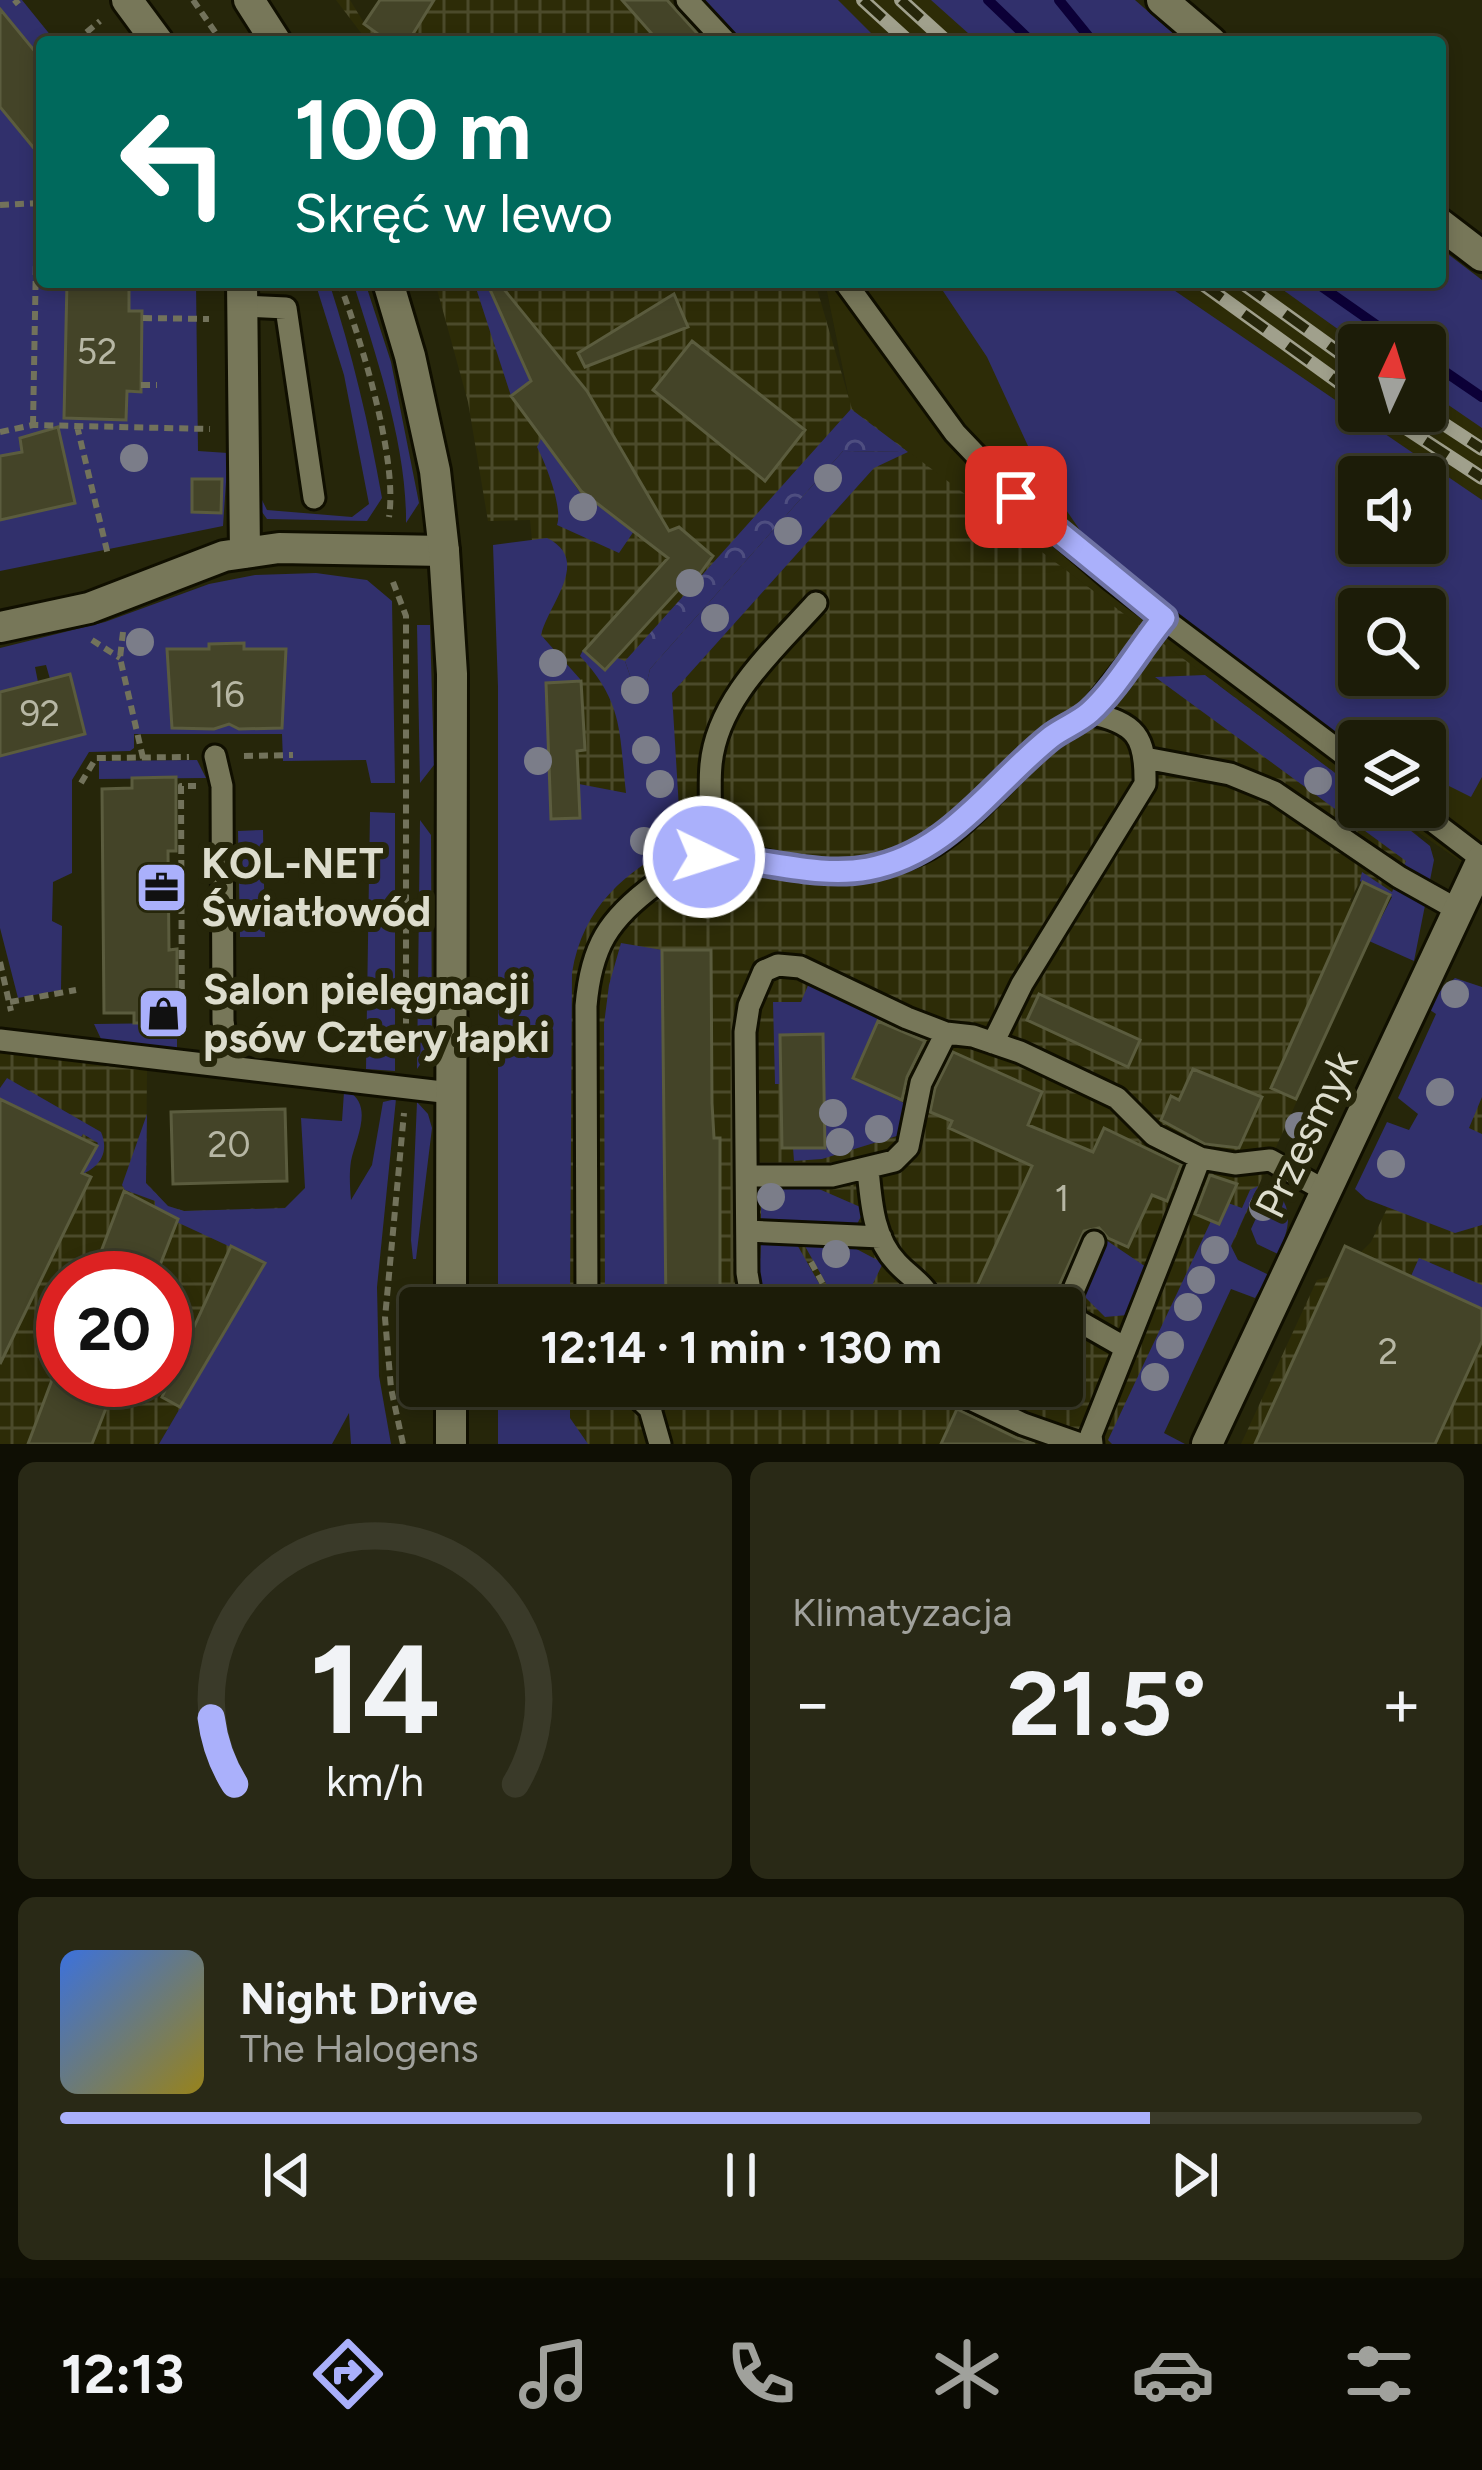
<!DOCTYPE html>
<html lang="pl">
<meta charset="utf-8">
<style>
body{margin:0;font-family:Figtree,sans-serif;background:#292916;color:#f1f3f6;height:100vh;display:flex;flex-direction:column;font-size:45px;white-space:nowrap}
*{box-sizing:border-box;margin:0}
p{font-size:39px;color:#a0a19c}
.icon{flex:none;width:66px;height:66px;fill:none;stroke:currentColor;stroke-width:2;stroke-linecap:round;stroke-linejoin:round}
.map{position:relative;height:1444px;overflow:hidden}
.drawer{display:flex;flex-direction:column;gap:18px;padding:18px;background:#0f0f04;flex:1}
.drawer>*{flex:none}
.banner{position:absolute;left:36px;top:36px;width:1410px;height:252px;border-radius:12px;box-shadow:0 6px 18px #0003,0 0 0 3px #3a3a29;background:#00695c;color:#fff;overflow:hidden}
.needle{width:78px;rotate:4deg}
.buttons{position:absolute;left:1338px;top:324px;display:grid;gap:24px}
.buttons a{display:grid;place-items:center;width:108px;height:108px;border-radius:12px;background:#1c1c08;box-shadow:0 6px 18px #0003,0 0 0 3px #3a3a29;font-size:60px}
.speed{position:absolute;left:36px;top:1251px;display:flex;gap:24px;font-size:60px;font-weight:700;text-align:center}
.speed>*{display:grid;place-content:center;width:156px;height:156px;border-radius:50%;background:#1c1c08;box-shadow:0 6px 18px #0003,0 0 0 3px #3a3a29;line-height:1}
.speed .limit{border:18px solid #d22;background:#fff;color:#111}
.pin{position:absolute;display:grid;place-items:center;width:102px;height:102px;color:#fff;margin:-51px;border-radius:24px;box-shadow:0 6px 18px #0006}
.me{position:absolute;width:132px;margin:-66px;rotate:94deg;stroke-linejoin:round;filter:drop-shadow(0 0 9px #0008)}
.turn{display:flex;align-items:center;gap:42px;height:252px;padding:0 60px;font-size:54px}
.turn .icon{width:156px;height:156px;stroke-width:2.5}
.turn b{display:block;font-size:84px;line-height:102px}
.big{font-size:90px;font-weight:700;line-height:1.1}
.drawer .widget{flex:1;display:flex;flex-direction:column;justify-content:center;gap:18px;min-width:0;padding:0 42px;border-radius:18px;background:#292916}
.drawer .dial{align-items:center;gap:0}
.dial svg{height:312px;overflow:visible;fill:none;stroke:#3a3a29;stroke-width:7;stroke-linecap:round;text-anchor:middle}
.dial text{fill:#f1f3f6;stroke:none}
.song{display:flex;align-items:center;gap:36px}
.cover{width:144px;height:144px;border-radius:18px;background:linear-gradient(135deg,hsl(220 70% 55%),hsl(50 70% 35%))}
.played{height:12px;border-radius:6px;background:linear-gradient(90deg,#aab0fb 80%,#3a3a29 80%)}
.keys{display:flex;justify-content:space-around;direction:ltr}
.heat{display:flex;justify-content:space-between;align-items:center;font-size:66px;direction:ltr}
.drawer .tiles{flex:1;display:grid;gap:18px;grid-template-columns:1fr 1fr}
.widget:last-child{grid-column:span 2}
.trip{position:absolute;left:399px;top:1287px;width:684px;height:120px;border-radius:12px;background:#1c1c08;box-shadow:0 6px 18px #0003,0 0 0 3px #3a3a29;font-weight:700;line-height:120px;text-align:center}
.dock{display:flex;height:192px;justify-content:space-around;align-items:center;background:#0b0b03;color:#a0a19c}
.dock .icon{width:84px;height:84px}
.dock .current{color:#aab0fb}
.dock b{font-size:54px;color:#f1f3f6}
.map>svg:first-child{display:block}
.built{fill:#2d2c07;fill-rule:evenodd}
.industrial{fill:url(#industrial-grid);fill-rule:evenodd}
.green{fill:#31306c;fill-rule:evenodd}
.forest{fill:url(#forest-crowns)}
.lines{fill:none;stroke-linecap:round;stroke-linejoin:round}
.stream{stroke:#0c0037;stroke-width:10}
.building{fill:#444428;stroke:#5b5c3e;stroke-width:3}
.service-casing{stroke:#100f00;stroke-width:27}
.minor-casing{stroke:#100f00;stroke-width:36}
.tertiary-casing{stroke:#100f00;stroke-width:36}
.path{stroke:#72725b;stroke-width:6;stroke-dasharray:9 6;stroke-linecap:butt}
.service{stroke:#777759;stroke-width:21}
.minor{stroke:#777759;stroke-width:30}
.tertiary{stroke:#777759;stroke-width:30}
.rail-casing{stroke:#a0a08c;stroke-width:14}
.rail{stroke:#26260a;stroke-width:9;stroke-dasharray:27;stroke-linecap:butt}
.tree{fill:#7b7d89}
.route-casing{stroke:#6e72a3;stroke-width:30}
.route{stroke:#aab0fb;stroke-width:21}
.labels{text-anchor:middle;stroke-width:12;stroke-linejoin:round;paint-order:stroke}
.number-label{font-size:36px;fill:#b7b7a4}
.poi-label{font-size:42px;font-weight:bold;fill:#ddddcd;stroke:#26260a;text-anchor:start}
.street-label{font-size:42px;fill:#ddddcd;stroke:#26260a}
</style>
<div class="map">
<svg width="1482" height="1444" viewBox="0 0 1482 1444">
<defs>
<pattern id="industrial-grid" width="8" height="8" patternUnits="userSpaceOnUse" patternTransform="scale(3)"><rect width="8" height="8" fill="#2d2c07"/><path d="M0 4h8M4 0v8" fill="none" stroke="#4b4a2a"/></pattern>
<pattern id="forest-crowns" width="20" height="18" patternUnits="userSpaceOnUse" patternTransform="scale(3)"><rect width="20" height="18" fill="#31306c"/><path d="M2 6a3 3 0 1 1 6 0M12 15a3 3 0 1 1 6 0" fill="none" stroke="#4e4e80"/></pattern>
</defs>
<rect width="100%" height="100%" fill="#26260a"/>
<path class="built" d="M717,0H1134L1179,42H753Z
M825,282H1440L1482,288V876L1381,807H1425V741H1359V791L851,409ZM1359,345H1425V411H1359ZM1359,477H1425V543H1359ZM1359,609H1425V675H1359Z"/>
<path class="industrial" d="M336,0H350L364,23L381,0L417,28L435,0H665L705,42H368Z
M435,282H815L852,409L1359,791V807H1381L1418,835L1393,896L1360,881L1350,901L1353,904L1288,1051L1312,1063L1310,1072L1142,1444H548V1386H1062V1308H548L549,840L619,817L551,819L546,683L530,520L488,521L468,402Z
M1482,1009V1444H1241L1317,1280L1332,1276L1345,1246L1360,1253L1371,1242Z
M0,1051L147,1069L146,1183L168,1206L184,1211L299,1207L159,1444H0ZM63,1278H165V1380H63Z"/>
<path class="green" d="M0,0H22L56,42H42V282H196L198,451L228,453L223,526L0,571Z
M704,0H838L880,42H743Z
M931,0H1135L1183,42H978Z
M1440,248L1482,280V428L1425,389V345H1360L1272,282H1440Z
M315,282H329C352,353 369,424 382,498L367,521L267,519L257,505V447H261L262,500L267,510L352,517L369,504L344,375Z
M353,282H365L391,362L419,503L406,523C407,445 376,356 353,282Z
M474,282H502L517,318L505,324L537,376L511,396Z
M937,282H1162L1482,500V777L1471,797L1441,782L1434,791L1425,788V741H1359V758L1095,552L1040,472L987,357ZM1359,477H1425V543H1359ZM1359,609H1425V675H1359Z
M542,437L585,500L603,507L634,531L619,553L557,525C563,508 546,464 537,447Z
M843,451L908,452L874,468L672,693L681,842C625,872 583,906 572,973L570,1308H498V687L493,545L547,538C592,560 549,603 541,635L580,679L582,697H569L568,682L546,684L551,819L579,818V784L626,793C619,733 624,703 580,656L583,650L605,670L617,658L625,661L635,690L644,694L650,669Z
M316,573L367,580L392,601L395,783H371L366,760L283,761L282,734H134V748L130,751L89,752L72,780V873L53,882L52,921L62,926L61,990L18,998L0,928V756L85,734L69,674L50,679L46,665L35,667L38,682L0,692V648L105,622L209,584L255,575Z
M417,625H430L434,765L420,783Z
M1205,675L1359,791V807H1381L1430,846L1434,860L1414,961L1369,941L1392,897L1360,881L1362,872L1392,892L1406,861L1155,677Z
M197,760L206,778L99,779V761Z
M370,812L395,813V1071L366,1069Z
M420,820L431,835L432,1047L417,1069Z
M263,830L265,937H240L238,831Z
M621,943L662,950L663,1103L667,1138L663,1139L666,1308H605L604,1024L609,985Z
M1455,978L1482,987V1097L1469,1128L1482,1134V1225L1455,1233L1366,1199L1355,1189L1387,1122L1409,1130L1418,1114L1398,1098L1436,1014L1430,1010L1437,994Z
M809,983L881,1015L853,1078L906,1104L900,1135L822,1159L794,1161L793,1148L825,1147L823,1035H781V1084H775L773,1002H801Z
M169,1006H177V1049L101,1039L94,1024L168,1023Z
M7,1078L101,1132C111,1156 96,1171 74,1177L83,1170L98,1143L83,1134L78,1142L9,1104L0,1122V1088Z
M348,1091C374,1106 356,1138 351,1161C349,1174 350,1188 351,1200L372,1165L383,1102L396,1099L377,1287L379,1376L391,1444H351L349,1413L332,1444H159L265,1263L155,1212V1201L125,1190L122,1185L147,1114L146,1183L168,1206L184,1211L285,1208L305,1188L301,1118L342,1121L344,1092Z
M417,1102L428,1114L432,1128L416,1259H413L411,1240Z
M1258,1186L1231,1246L1238,1260L1269,1275L1255,1298L1231,1289L1164,1433L1185,1444H1112L1108,1440L1211,1221L1219,1224L1228,1203L1242,1208L1250,1190Z
M1271,1186C1295,1207 1290,1227 1278,1254L1257,1244L1251,1229Z
M781,1187L819,1189L865,1209L856,1226L761,1220V1190Z
M761,1240L795,1241L833,1308H774C754,1291 761,1264 761,1240Z
M1106,1240L1149,1269L1128,1315L1105,1317L1082,1294Z
M802,1241L847,1244L883,1263L861,1308H840Z
M1419,1258L1482,1285V1309L1411,1276Z
M498,1386H570V1418L588,1444H498Z"/>
<path class="forest" d="M851,409L908,452L843,451L650,669L644,695L635,690L625,661Z"/>
<g class="lines">
<path class="stream" d="M988,0L1032,42
M1059,0L1093,42
M1315,282L1405,345
M1425,358L1482,397"/>
</g>
<path class="building" d="M380,0H434L408,42H389L364,24Z
M622,0H667L705,42H659Z
M0,9L42,60V158L0,107Z
M67,282H129V311H142L141,392L127,391L126,420L64,418Z
M493,282H498L587,391L669,531L679,527L713,556L697,578L691,576L605,670L584,651L668,558L581,491L511,396L531,381L488,285Z
M674,294L688,327L585,367L578,353Z
M692,341L805,430L765,481L653,390Z
M58,427L75,503L0,520V456L22,452L20,438Z
M192,479H222L221,513L192,512Z
M244,643V649H286L282,728L239,729L229,724L214,729L172,728L167,649H209V644Z
M70,674L85,734L0,756V692Z
M581,681L585,750L577,751L580,818L551,819L546,683Z
M176,777V851H168L169,950L177,949V1006H169V1023H134V1013H104L102,789L132,788V778Z
M1363,882L1390,895L1296,1099L1271,1088Z
M662,950H711L712,1103L714,1138H720V1308H666Z
M1039,994L1140,1040L1128,1067L1027,1020Z
M878,1021L925,1041L907,1077L902,1100L853,1078Z
M823,1034L825,1148H782L780,1035Z
M953,1052L1042,1092L1028,1125L1093,1152L1104,1128L1181,1165L1167,1201L1152,1195L1128,1247L1108,1238L1099,1228L1084,1231L1057,1290V1308H967L1032,1166L949,1128L952,1121L930,1112L935,1088Z
M1193,1069L1262,1097L1239,1148L1205,1144L1161,1120L1171,1096L1179,1100Z
M0,1099L97,1146L82,1173L91,1177L0,1364Z
M285,1109L287,1181L173,1184L171,1112Z
M1210,1175L1237,1184L1219,1224L1195,1214Z
M124,1191L178,1219L155,1278H91Z
M231,1246L265,1263L180,1407L162,1397Z
M1345,1246L1482,1309V1341L1435,1444H1255Z
M52,1380H117L92,1444H28Z
M957,1409L1017,1438L1035,1444H941Z"/>
<g class="lines">
<defs>
<path id="service" d="M687,0L726,42
M845,282L955,433L1016,497L1112,580L1359,766
M242,306L286,308L314,498
M1089,713L1164,618
M215,756L222,786L223,1021L229,1066
M1145,758L1230,774L1274,792L1399,877L1458,910
M1414,807L1482,859
M704,857C715,825 708,797 711,765C717,699 774,650 816,603
M0,1040L451,1093
M868,1169C871,1201 873,1238 897,1263C911,1278 929,1287 934,1308
M748,1176H832L894,1161L908,1147L921,1083L946,1033
M747,1231L881,1237
M1094,1242L1071,1296L1075,1319L1124,1347
M587,1308L586,1006C591,947 608,919 656,884C670,874 687,861 704,857C730,851 760,860 786,866C832,875 877,872 920,853C967,831 1010,770 1051,738C1063,728 1077,721 1089,713C1136,723 1146,736 1145,784L1022,984L993,1043
M753,1308L747,1273L745,1032L749,1006L764,971L778,965L800,967L907,1018L946,1033L973,1036L1020,1052L1117,1098L1154,1135L1200,1158L1235,1164L1270,1160L1324,1190
M626,1386L650,1409
M943,1386L1023,1424L1080,1444
M660,1444L650,1409L663,1386
M1092,1444L1091,1435C1128,1342 1165,1251 1200,1158"/>
<path id="minor" d="M127,0L158,42
M1162,0L1211,42
M1440,224L1482,256
M242,282L245,553
M0,627L89,608L224,556L279,548L444,551
M1207,1444L1482,860"/>
<path id="tertiary" d="M249,0L276,42
M388,282L410,356L435,471L444,551L452,674L451,1308
M451,1444V1386"/>
</defs>
<use href="#service" class="service-casing"/>
<use href="#minor" class="minor-casing"/>
<use href="#tertiary" class="tertiary-casing"/>
<path class="path" d="M193,0L222,42
M14,4L19,0
M75,42L100,21
M0,205L42,203
M339,282C361,339 398,459 389,517
M143,318L209,319
M141,385H157
M33,425L37,203
M77,426L108,555
M0,432L33,425L210,429
M393,582L406,616V1058
M123,632L120,658L143,758
M92,640L120,658
M244,756L293,755
M81,783L96,758L189,757
M0,962L11,1011
M10,1002L76,990
M182,1034L181,786H196
M811,1262L836,1308
M403,1444L391,1388L385,1318L404,1113"/>
<use href="#service" class="service"/>
<use href="#minor" class="minor"/>
<use href="#tertiary" class="tertiary"/>
<defs>
<path id="rail" d="M863,0L909,42
M901,0L947,42
M1200,282L1359,397
M1241,282L1359,367
M1380,411L1482,478
M1424,411L1482,449"/>
</defs>
<use href="#rail" class="rail-casing"/>
<use href="#rail" class="rail"/>
</g>
<g class="tree">
<circle cx="134" cy="458" r="14"/>
<circle cx="828" cy="478" r="14"/>
<circle cx="583" cy="507" r="14"/>
<circle cx="788" cy="531" r="14"/>
<circle cx="690" cy="583" r="14"/>
<circle cx="715" cy="618" r="14"/>
<circle cx="140" cy="642" r="14"/>
<circle cx="553" cy="663" r="14"/>
<circle cx="635" cy="690" r="14"/>
<circle cx="646" cy="750" r="14"/>
<circle cx="538" cy="761" r="14"/>
<circle cx="1318" cy="781" r="14"/>
<circle cx="660" cy="784" r="14"/>
<circle cx="644" cy="841" r="14"/>
<circle cx="1455" cy="994" r="14"/>
<circle cx="1440" cy="1092" r="14"/>
<circle cx="833" cy="1113" r="14"/>
<circle cx="1299" cy="1126" r="14"/>
<circle cx="879" cy="1129" r="14"/>
<circle cx="840" cy="1142" r="14"/>
<circle cx="1391" cy="1164" r="14"/>
<circle cx="771" cy="1197" r="14"/>
<circle cx="1263" cy="1207" r="14"/>
<circle cx="1215" cy="1250" r="14"/>
<circle cx="836" cy="1254" r="14"/>
<circle cx="1201" cy="1280" r="14"/>
<circle cx="1188" cy="1307" r="14"/>
<circle cx="1170" cy="1345" r="14"/>
<circle cx="1155" cy="1377" r="14"/>
</g>
<g class="lines">
<defs>
<path id="route" d="M704,857C759,857 815,879 868,869C949,854 991,785 1051,737C1063,728 1079,722 1090,712C1118,686 1139,648 1164,618L1016,497"/>
</defs>
<use href="#route" class="route-casing"/>
<use href="#route" class="route"/>
</g>
<defs>
<symbol id="office-square" viewBox="-11 -11 22 22"><rect x="-9" y="-9" width="18" height="18" rx="4" fill="#aab0fb" stroke="#26260a"/><path d="M-6-3h4V-5.5h4V-3h4V5H-6ZM-1-4.5V-3h2v-1.5ZM-6 0V1H6V0Z" fill="#111"/></symbol>
<symbol id="shop-square" viewBox="-11 -11 22 22"><rect x="-9" y="-9" width="18" height="18" rx="4" fill="#aab0fb" stroke="#26260a"/><path d="M-5-2.5h2.3a2.7 3.5 0 0 1 5.4 0H5L5.5 6h-11ZM-1.5-2.5h3a1.5 2.3 0 0 0-3 0Z" fill="#111"/></symbol>
</defs>
<g fill-rule="evenodd">
<use href="#office-square" x="132" y="858" width="59" height="59"/>
<use href="#shop-square" x="134" y="984" width="59" height="59"/>
</g>
<g class="labels">
<g class="number-label">
<text x="97" y="364">52</text>
<text x="227" y="707">16</text>
<text x="40" y="726">92</text>
<text x="229" y="1157">20</text>
<text x="1062" y="1211">1</text>
<text x="1388" y="1364">2</text>
</g>
<g class="poi-label">
<text x="201" y="878">KOL-NET<tspan x="201" dy="48">Światłowód</tspan></text>
<text x="203" y="1004">Salon pielęgnacji<tspan x="203" dy="48">psów Cztery łapki</tspan></text>
</g>
<g class="street-label">
<text transform="translate(1306 1134) rotate(-64)" y="15">Przesmyk</text>
</g>
</g>
</svg>
<div class="buttons">
<a><svg class="needle" viewBox="-14 -14 28 28"><path d="M0-13l5 13h-10z" fill="#e53935"/><path d="M0 13l5-13h-10z" fill="#a0a19c"/></svg></a>
<a><svg class="icon" aria-label="sound" viewBox="0 0 24 24"><path d="M4 9h4l5-4v14l-5-4H4zM17 9q2 3 0 6"/></svg></a>
<a><svg class="icon" aria-label="search" viewBox="0 0 24 24"><circle cx="10" cy="10" r="6"/><path d="M15 15l6 6"/></svg></a>
<a><svg class="icon" aria-label="layers" viewBox="0 0 24 24"><path d="M12 4l9 5-9 5-9-5zM3 14l9 5 9-5"/></svg></a>
</div>
<div class="speed"><div class="limit">20</div></div>
<div class="pin" style="left:1016px;top:497px;background:#d93025"><svg class="icon" aria-label="arrive" viewBox="0 0 24 24"><path d="M6 21V4h12l-3 4 3 4H6"/></svg></div>
<svg class="me" style="left:704px;top:857px" viewBox="-20 -20 40 40"><circle r="17" fill="#aab0fb" stroke="#fff" stroke-width="3"/><path d="M0-11L8 9 0 5-8 9z" fill="#fff"/></svg>
<div class="trip">12:14 · 1 min · 130 m</div>
<div class="banner">
<div class="turn"><svg class="icon" aria-label="left" viewBox="0 0 24 24"><path d="M17 20v-9H6M10 6l-5 5 5 5"/></svg><div><b>100 m</b>Skręć w lewo</div></div>
</div>
</div>
<section class="drawer">
<div class="tiles">
<div class="widget dial"><svg viewBox="0 0 100 80">
<path d="M14 69A42 42 0 1 1 86 69"/>
<path d="M14 69A42 42 0 0 1 8 52" stroke="#aab0fb"/>
<text x="50" y="56" font-size="32" font-weight="700">14</text>
<text x="50" y="72" font-size="11">km/h</text>
</svg></div>
<div class="widget"><p>Klimatyzacja</p>
<div class="heat"><a>−</a><b class="big">21.5°</b><a>+</a></div>
</div>
<div class="widget">
<div class="song"><i class="cover"></i><div><b>Night Drive</b><p>The Halogens</p></div></div>
<div class="played"></div>
<div class="keys"><svg class="icon" aria-label="previous" viewBox="0 0 24 24"><path d="M18 5L8 12l10 7zM5 5v14"/></svg><svg class="icon" aria-label="pause" viewBox="0 0 24 24"><path d="M8 5v14M16 5v14"/></svg><svg class="icon" aria-label="next" viewBox="0 0 24 24"><path d="M6 5l10 7-10 7zM19 5v14"/></svg></div>
</div>
</div>
</section>
<nav class="dock">
<b>12:13</b>
<svg class="icon current" aria-label="directions" viewBox="0 0 24 24"><path d="M12 3l9 9-9 9-9-9zM9 14v-3h6M13 9l2 2-2 2"/></svg>
<svg class="icon" aria-label="music" viewBox="0 0 24 24"><path d="M9 18V5l10-2v13"/><circle cx="6" cy="18" r="3"/><circle cx="16" cy="16" r="3"/></svg>
<svg class="icon" aria-label="phone" viewBox="0 0 24 24"><path d="M5 4h4l2 5-3 2q2 4 5 5l2-3 5 2v4C11 20 4 13 5 4z"/></svg>
<svg class="icon" aria-label="climate" viewBox="0 0 24 24"><path d="M12 3v18M4 7l16 10M4 17L20 7"/></svg>
<svg class="icon" aria-label="car" viewBox="0 0 24 24"><path d="M5 17H2v-5l4-1 3-4h7l3 4 3 1v5h-3M9 17h6M6 11h13"/><circle cx="7" cy="17" r="2"/><circle cx="17" cy="17" r="2"/></svg>
<svg class="icon" aria-label="filters" viewBox="0 0 24 24"><path d="M4 7h16M4 17h16"/><circle cx="9" cy="7" r="2"/><circle cx="15" cy="17" r="2"/></svg>
</nav>
